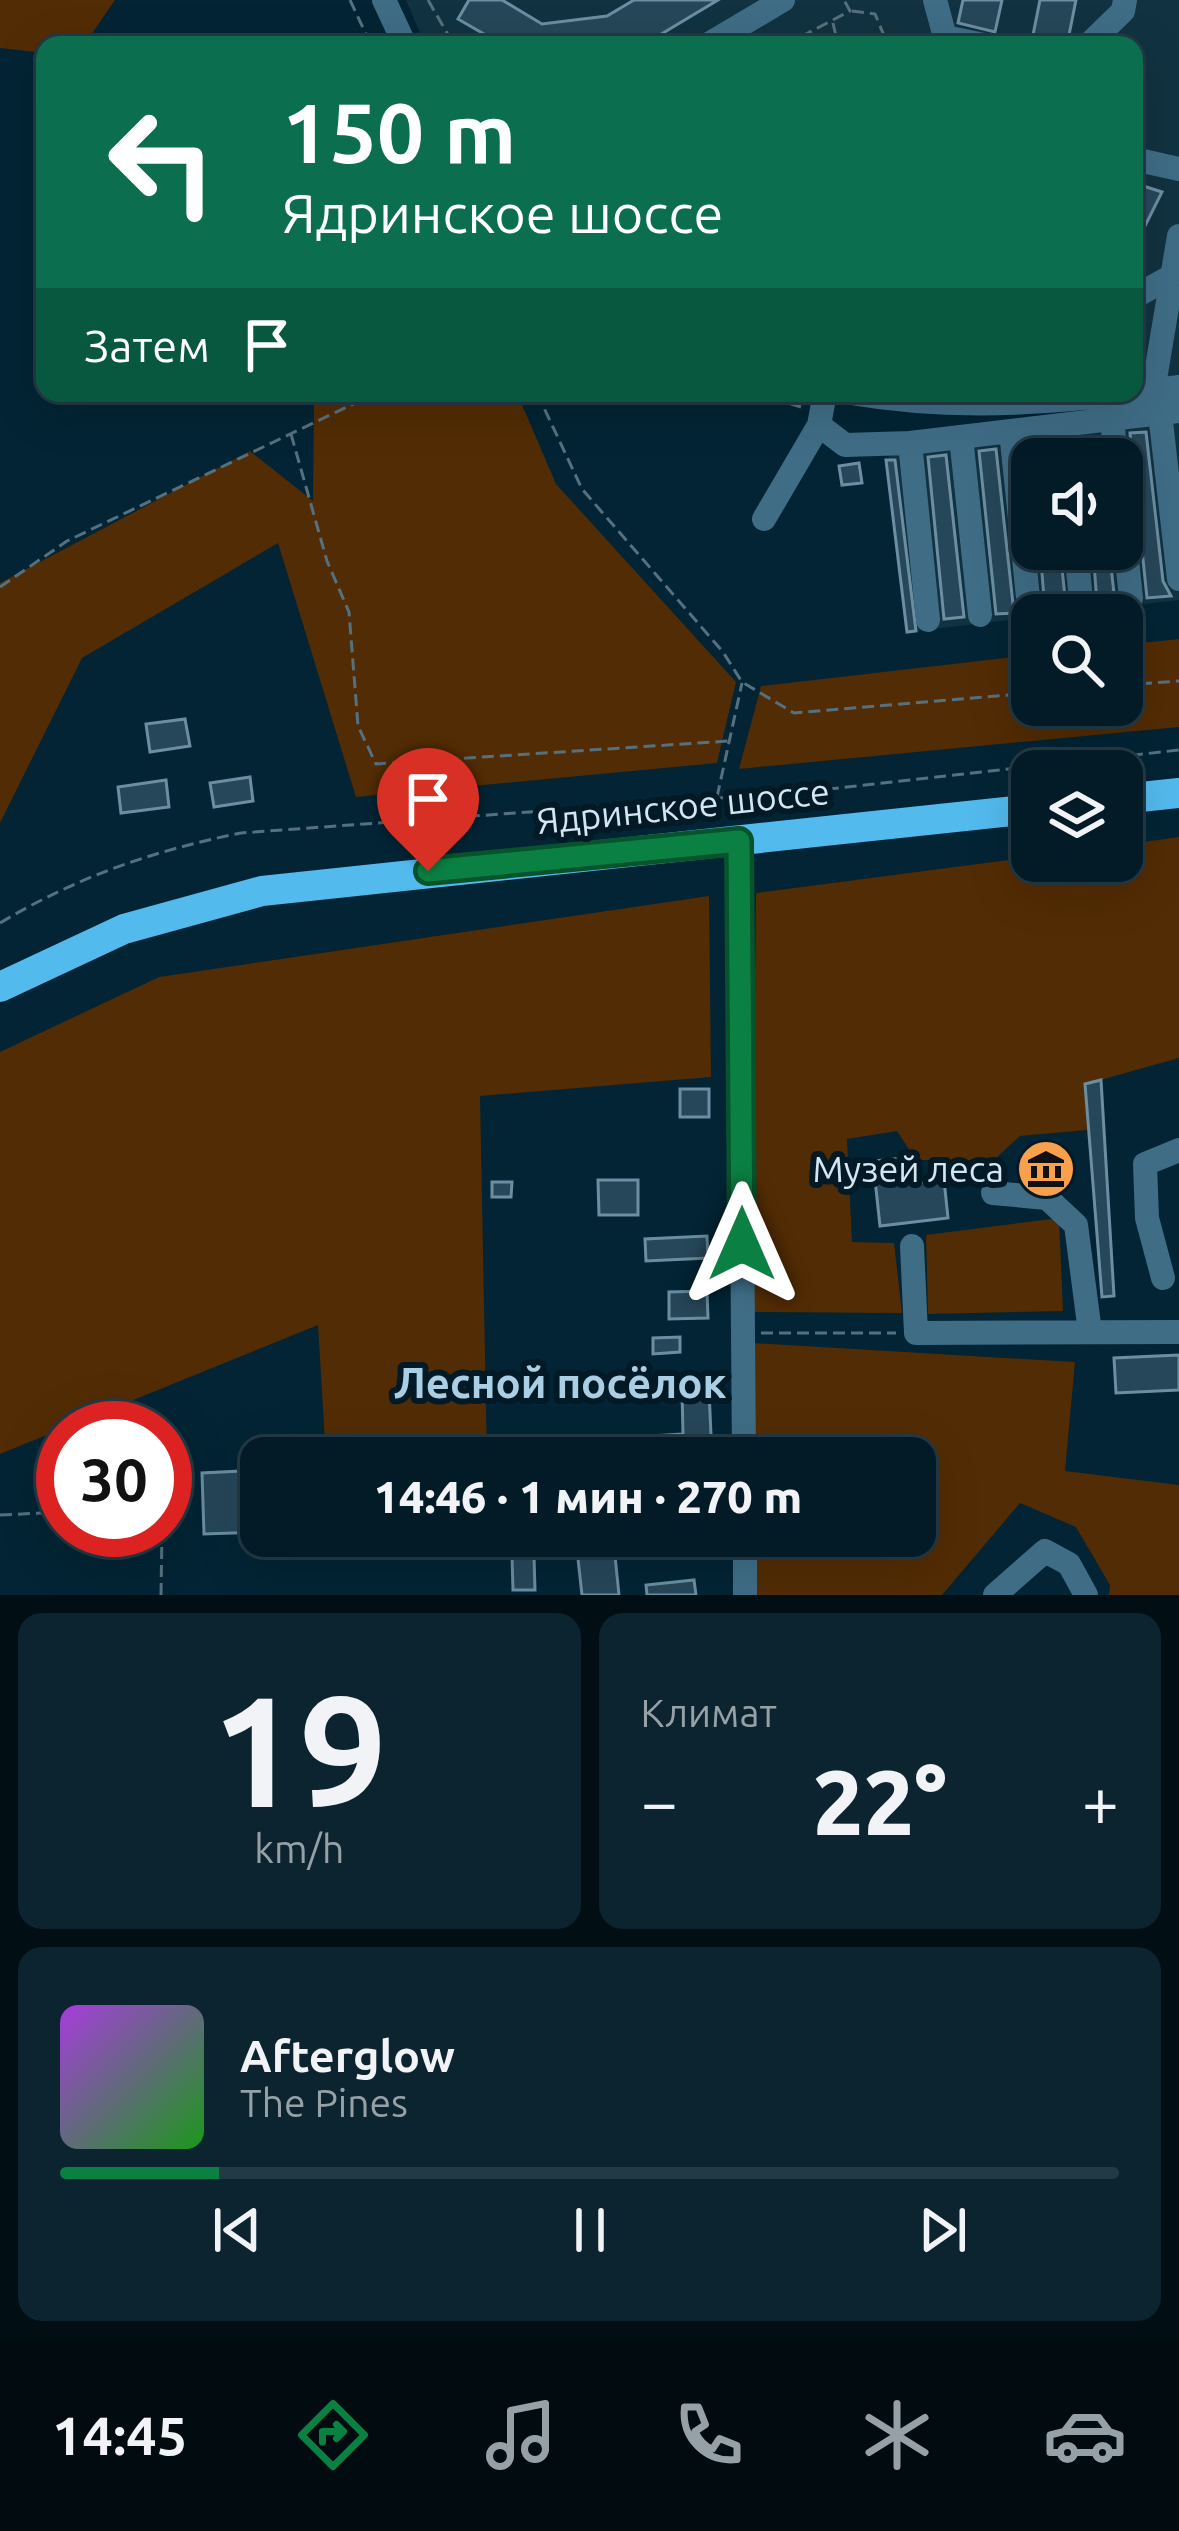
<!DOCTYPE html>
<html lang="ru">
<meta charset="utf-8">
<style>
body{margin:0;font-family:Ubuntu,sans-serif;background:#0c242f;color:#f1f3f6;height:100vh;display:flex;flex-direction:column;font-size:45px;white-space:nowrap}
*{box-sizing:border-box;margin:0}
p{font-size:39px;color:#96a1a7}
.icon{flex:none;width:66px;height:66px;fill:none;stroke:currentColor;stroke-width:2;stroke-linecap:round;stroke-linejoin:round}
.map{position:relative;height:1595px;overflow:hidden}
.panel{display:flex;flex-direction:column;gap:18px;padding:18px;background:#010f15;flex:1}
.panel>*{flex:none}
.guide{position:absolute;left:36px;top:36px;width:1107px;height:366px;border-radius:24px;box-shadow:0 12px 48px #0002,0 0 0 3px #233944;background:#0b6e4f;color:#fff;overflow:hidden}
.tools{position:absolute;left:1011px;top:438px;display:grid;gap:24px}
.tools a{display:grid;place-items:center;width:132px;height:132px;border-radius:24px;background:#021b27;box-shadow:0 12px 48px #0002,0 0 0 3px #233944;font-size:60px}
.speed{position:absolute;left:36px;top:1401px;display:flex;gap:24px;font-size:60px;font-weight:700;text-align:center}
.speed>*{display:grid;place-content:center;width:156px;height:156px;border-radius:50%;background:#021b27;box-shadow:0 12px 48px #0002,0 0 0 3px #233944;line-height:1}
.speed .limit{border:18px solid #d22;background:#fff;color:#111}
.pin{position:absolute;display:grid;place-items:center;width:102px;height:102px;color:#fff;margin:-123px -51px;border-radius:50% 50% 50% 0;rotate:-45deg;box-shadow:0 0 12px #0007}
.pin .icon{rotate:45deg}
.me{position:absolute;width:132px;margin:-66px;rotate:0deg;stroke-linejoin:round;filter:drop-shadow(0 0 9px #0008)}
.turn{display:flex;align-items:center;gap:42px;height:252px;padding:0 48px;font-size:54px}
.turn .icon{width:156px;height:156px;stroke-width:2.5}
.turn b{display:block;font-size:84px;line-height:102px}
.then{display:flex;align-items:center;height:114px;padding:0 48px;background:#0003;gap:24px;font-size:45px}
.big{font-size:90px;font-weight:800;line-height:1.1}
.panel .tile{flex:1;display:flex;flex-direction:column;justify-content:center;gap:18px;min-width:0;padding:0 42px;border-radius:24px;background:#0c242f}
.panel .dial{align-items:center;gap:0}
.dial b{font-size:156px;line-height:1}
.song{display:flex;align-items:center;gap:36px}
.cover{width:144px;height:144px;border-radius:18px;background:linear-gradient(135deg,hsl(280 70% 55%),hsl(120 70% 35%))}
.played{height:12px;border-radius:6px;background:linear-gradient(90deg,#0b8043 15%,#233944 15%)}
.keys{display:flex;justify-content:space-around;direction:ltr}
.heat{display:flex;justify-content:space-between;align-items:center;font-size:66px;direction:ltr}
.panel .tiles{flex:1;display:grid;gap:18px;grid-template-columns:1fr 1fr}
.tile:last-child{grid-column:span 2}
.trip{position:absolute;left:240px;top:1437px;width:696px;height:120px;border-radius:24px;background:#021b27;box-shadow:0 12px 48px #0002,0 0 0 3px #233944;font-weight:800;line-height:120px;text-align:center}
.tabs{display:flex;height:192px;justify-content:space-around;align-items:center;background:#010b10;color:#96a1a7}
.tabs .icon{width:84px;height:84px}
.tabs .on{color:#0b8043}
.tabs b{font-size:54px;color:#f1f3f6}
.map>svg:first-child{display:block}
.built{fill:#113240;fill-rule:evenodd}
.green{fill:#522c04}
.building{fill:#264759;stroke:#6b8ea2;stroke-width:3}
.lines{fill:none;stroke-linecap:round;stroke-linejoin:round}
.path{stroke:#55707e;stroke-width:3;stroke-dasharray:12 6;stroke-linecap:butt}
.minor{stroke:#3f6d86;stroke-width:24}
.major{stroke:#53baee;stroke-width:30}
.route-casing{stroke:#07532c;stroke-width:30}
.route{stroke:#0b8043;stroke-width:21}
.labels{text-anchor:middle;stroke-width:12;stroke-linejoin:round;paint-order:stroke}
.street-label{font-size:36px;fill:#d4e6f1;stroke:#021a26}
.poi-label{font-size:36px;fill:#d4e6f1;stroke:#021a26;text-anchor:end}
.quarter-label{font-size:42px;font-weight:bold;fill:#aacfe5;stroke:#021a26}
</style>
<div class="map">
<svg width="1179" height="1595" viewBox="0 0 1179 1595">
<rect width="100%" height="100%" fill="#022434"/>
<path class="built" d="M406,0H1179V375L1134,380V45H425Z
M1179,402V600L907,632L886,434ZM1032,459H1122V549H1032Z"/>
<path class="green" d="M0,0H115L84,45H45V53L0,48Z
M314,393H517L556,484L736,682L717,763L356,797L278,543L82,658L0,823V583L250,451L313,501Z
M1179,639V727L739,769L761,686L1032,655V705H1122V645Z
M1179,837V1058L1086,1084L1087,1130L1020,1136L994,1160H916L897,1131L847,1139L852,1242L894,1243L902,1313L751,1312L756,893L1032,857V861H1122V845Z
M709,896L711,1077L480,1096L487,1458H326L318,1325L0,1454V1052L159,977Z
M1059,1218L1063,1311L928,1314L926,1235Z
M753,1343L1075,1362L1065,1471L1179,1485V1595H1109L1110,1585L1076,1527L1020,1503L942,1595H754V1536H915V1458H754Z"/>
<path class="building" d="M469,0H502L542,24L607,16L634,0H718L643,45H503L458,19Z
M963,0H1002L995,32L958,23Z
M1040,0H1076L1067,45H1031Z
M1134,183L1162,192L1134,248Z
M1146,432L1163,581L1171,596L1147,598L1138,511L1128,498L1125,472L1132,459L1130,433Z
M1097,437L1099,459H1083L1081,439Z
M1049,443L1050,459H1032V474L1029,445Z
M996,449L1014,613L996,614L979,451Z
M946,455L964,617L944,619L928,457Z
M886,460H895L916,631L907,632Z
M859,463L862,483L842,485L839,466Z
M1040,549H1060L1066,607L1045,610Z
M1093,549H1109L1115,602L1097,604Z
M185,719L190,746L150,752L146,724Z
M250,777L253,801L214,807L210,783Z
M166,780L169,807L121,813L118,787Z
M1101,1080L1114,1296L1102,1297L1085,1084Z
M680,1089H709V1117H680Z
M1061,1150L1065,1184L1030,1180L1027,1153Z
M895,1159L897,1185L944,1180L948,1218L880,1226L873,1161Z
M598,1180H638V1215H599Z
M492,1182H512L511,1197H492Z
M707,1236L708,1258L646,1261L645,1239Z
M707,1291L708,1318L669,1319V1292Z
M680,1337V1352L653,1354V1338Z
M1179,1355V1390L1116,1393L1114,1358Z
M709,1390L712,1458H651V1436L683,1434L682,1391Z
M259,1470L261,1532L204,1534L202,1473Z
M614,1546L619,1595H582L577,1550Z
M512,1556H534L535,1590H513Z
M694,1580L696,1595H647L646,1585Z"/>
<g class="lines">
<path class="path" d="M350,0L371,45
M428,0L454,45
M852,11L875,14L888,45
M833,23L838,45
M785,45L850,11L844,0
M537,393L582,489L723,652L742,682L794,713L1032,693
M756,393L801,407
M291,434L327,561L349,612L358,726L376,764L729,741
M0,587L67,541L376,393
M1122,685L1179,681
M717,797L742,683
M0,923C77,877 152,851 241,833L803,792L1179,750
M761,1333H896
M163,1428V1418
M0,1515L63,1512
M161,1595L162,1530"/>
<path class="minor" d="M384,0L405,45
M935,0L945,37L984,45
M707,45L783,0
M1088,45L1123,11L1125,0
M1134,159L1179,169
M1134,297L1172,276
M1153,391L1179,236
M851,393C961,412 1069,402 1179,387
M1160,413L1179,579
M1112,419L1116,459
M819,425L845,445L910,443
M1063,425L1067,459
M1011,431L1029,607
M961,437L980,615
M1122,513L1131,598
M764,519L819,425L825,393
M1076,549L1081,600
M928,620L910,443L1179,411
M739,841L744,1458
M993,1193L1047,1198L1076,1225L1090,1332
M912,1246L916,1333L1179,1332
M1163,1278L1147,1218L1145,1164L1179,1150
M745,1536V1595
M995,1595L1045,1551L1069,1564L1086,1595"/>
<path class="major" d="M1122,799L1179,793
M0,987L124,929L262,891L1032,809"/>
</g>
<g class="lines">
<defs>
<path id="route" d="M428,871L739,841L742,1244"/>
</defs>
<use href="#route" class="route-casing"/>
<use href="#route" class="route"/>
</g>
<defs>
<symbol id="museum-disc" viewBox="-11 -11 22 22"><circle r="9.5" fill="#f9a04c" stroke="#021a26"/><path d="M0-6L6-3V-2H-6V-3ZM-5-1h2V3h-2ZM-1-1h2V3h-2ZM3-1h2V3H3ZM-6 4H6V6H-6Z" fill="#111"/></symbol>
</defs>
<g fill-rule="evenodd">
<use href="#museum-disc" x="1013" y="1136" width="66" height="66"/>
</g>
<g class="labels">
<g class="street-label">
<text transform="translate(683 806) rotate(-6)" y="13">Ядринское шоссе</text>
</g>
<g class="poi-label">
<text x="1004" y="1182">Музей леса</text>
</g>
<g class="quarter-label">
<text x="560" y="1398">Лесной посёлок</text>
</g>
</g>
</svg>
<div class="tools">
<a><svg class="icon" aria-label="sound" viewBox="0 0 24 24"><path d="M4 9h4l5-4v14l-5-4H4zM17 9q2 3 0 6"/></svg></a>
<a><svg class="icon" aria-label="search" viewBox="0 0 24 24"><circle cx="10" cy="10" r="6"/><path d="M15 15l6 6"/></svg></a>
<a><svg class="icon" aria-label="layers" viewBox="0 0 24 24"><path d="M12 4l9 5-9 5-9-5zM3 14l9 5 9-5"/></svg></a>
</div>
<div class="speed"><div class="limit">30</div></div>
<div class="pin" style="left:428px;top:871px;background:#d93025"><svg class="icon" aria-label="arrive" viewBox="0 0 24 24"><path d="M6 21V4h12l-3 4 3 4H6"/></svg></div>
<svg class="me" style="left:742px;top:1244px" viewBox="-20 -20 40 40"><path d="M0-17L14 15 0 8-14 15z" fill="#0b8043" stroke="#fff" stroke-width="4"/></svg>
<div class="trip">14:46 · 1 мин · 270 m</div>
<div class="guide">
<div class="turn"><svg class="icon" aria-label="left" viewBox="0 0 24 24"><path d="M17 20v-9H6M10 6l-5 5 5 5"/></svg><div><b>150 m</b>Ядринское шоссе</div></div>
<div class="then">Затем<svg class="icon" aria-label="arrive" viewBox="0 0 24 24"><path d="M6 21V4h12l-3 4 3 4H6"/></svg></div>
</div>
</div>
<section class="panel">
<div class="tiles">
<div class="tile dial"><b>19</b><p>km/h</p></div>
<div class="tile"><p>Климат</p>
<div class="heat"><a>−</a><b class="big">22°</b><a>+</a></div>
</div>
<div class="tile">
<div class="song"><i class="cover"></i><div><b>Afterglow</b><p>The Pines</p></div></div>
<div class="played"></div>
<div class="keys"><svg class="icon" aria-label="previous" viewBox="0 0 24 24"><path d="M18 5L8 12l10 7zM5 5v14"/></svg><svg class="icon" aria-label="pause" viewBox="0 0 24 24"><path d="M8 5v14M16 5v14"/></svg><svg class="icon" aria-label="next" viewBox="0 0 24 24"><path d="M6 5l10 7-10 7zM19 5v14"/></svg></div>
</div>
</div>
</section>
<nav class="tabs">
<b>14:45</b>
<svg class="icon on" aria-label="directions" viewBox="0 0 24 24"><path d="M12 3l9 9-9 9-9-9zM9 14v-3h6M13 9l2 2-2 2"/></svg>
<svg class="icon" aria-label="music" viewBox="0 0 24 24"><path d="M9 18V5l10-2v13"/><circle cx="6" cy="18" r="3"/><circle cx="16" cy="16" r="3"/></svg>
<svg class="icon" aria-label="phone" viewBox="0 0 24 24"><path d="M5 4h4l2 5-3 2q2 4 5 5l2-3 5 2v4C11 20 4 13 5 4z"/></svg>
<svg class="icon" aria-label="climate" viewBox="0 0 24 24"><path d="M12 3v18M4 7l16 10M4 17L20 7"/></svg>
<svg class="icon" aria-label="car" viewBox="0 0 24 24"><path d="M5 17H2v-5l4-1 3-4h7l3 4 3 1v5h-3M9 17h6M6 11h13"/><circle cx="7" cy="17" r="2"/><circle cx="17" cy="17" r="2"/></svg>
</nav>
